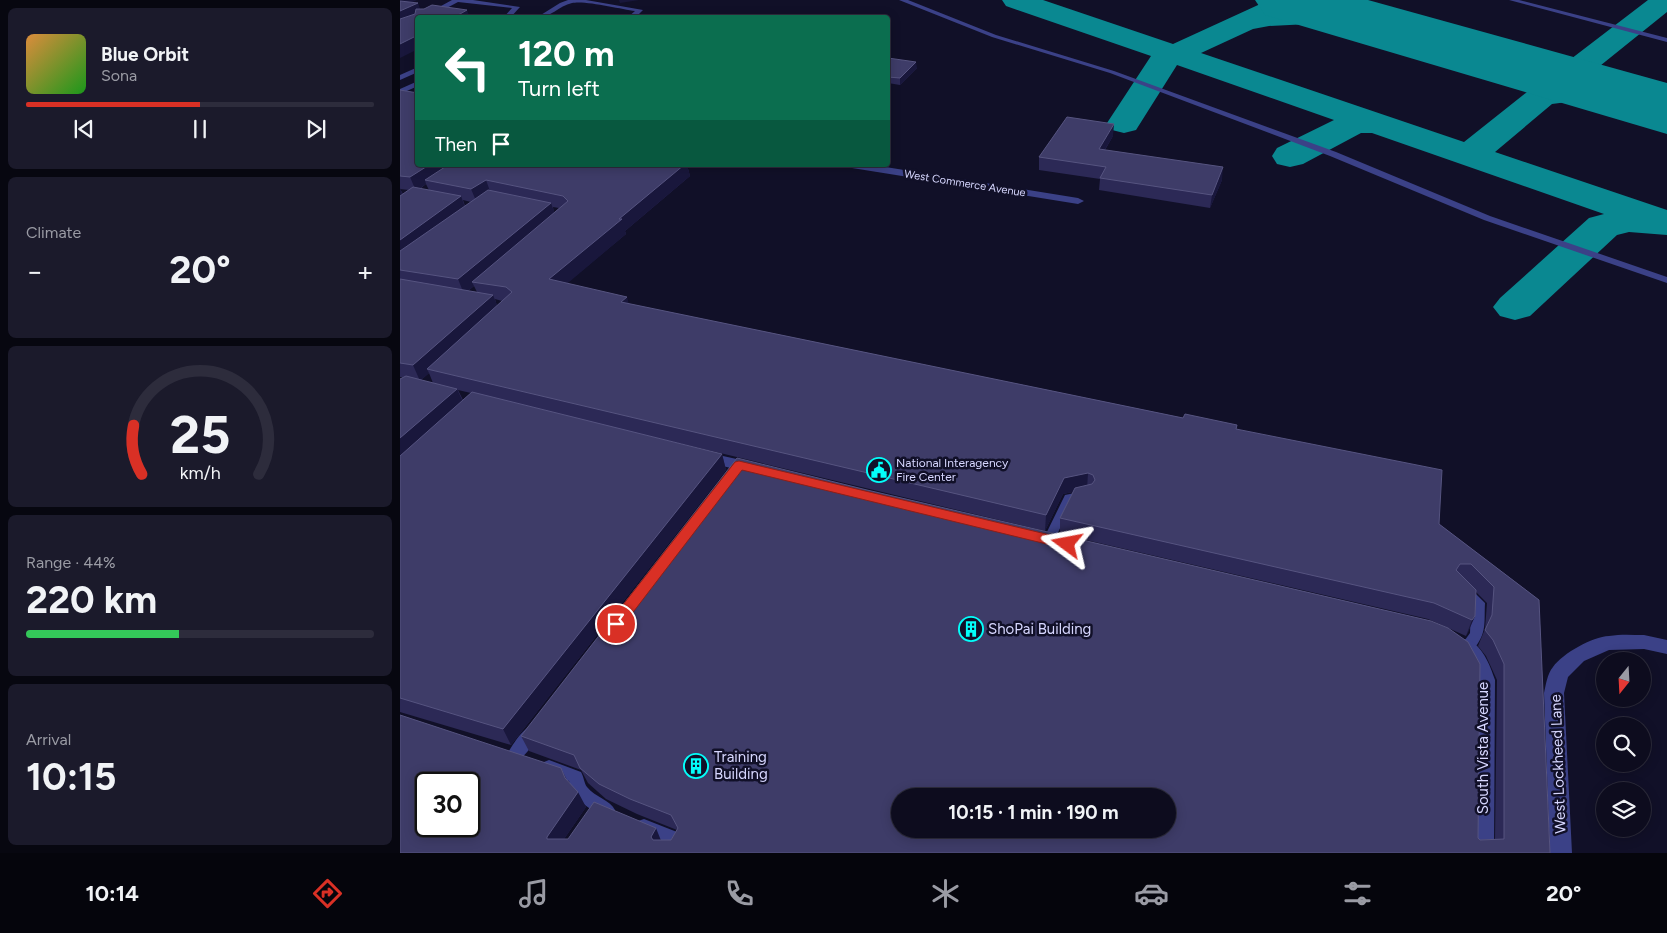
<!DOCTYPE html>
<meta charset="utf-8">
<style>
body{margin:0;font-family:Figtree,sans-serif;background:#1b1a2b;color:#f1f3f6;height:100vh;display:flex;flex-direction:column;font-size:19px;white-space:nowrap}
*{box-sizing:border-box;margin:0}
p{font-size:16px;color:#9a9ba4}
.icon{flex:none;width:28px;height:28px;fill:none;stroke:currentColor;stroke-width:2;stroke-linecap:round;stroke-linejoin:round}
.map{position:relative;flex:1;overflow:hidden}
.side{display:flex;flex-direction:column;gap:8px;padding:8px;background:#070710;width:400px}
.side>*{flex:none}
.banner{position:absolute;left:15px;top:15px;width:475px;height:152px;border-radius:5px;box-shadow:0 2px 12px #0003,0 0 0 1px #2d2c3c;background:#0b6e4f;color:#fff;overflow:hidden}
.needle{width:32px;rotate:198deg}
.fabs{position:absolute;left:1196px;top:652px;display:grid;gap:10px}
.fabs a{display:grid;place-items:center;width:55px;height:55px;border-radius:50%;background:#0d0c1e;box-shadow:0 2px 12px #0003,0 0 0 1px #2d2c3c;font-size:25px}
.speed{position:absolute;left:15px;top:772px;display:flex;gap:10px;font-size:25px;font-weight:700;text-align:center}
.speed>*{display:grid;place-content:center;width:65px;height:65px;border-radius:50%;background:#0d0c1e;box-shadow:0 2px 12px #0003,0 0 0 1px #2d2c3c;line-height:1}
.speed .limit{border:2px solid #111;border-radius:8px;background:#fff;color:#111}
.pin{position:absolute;display:grid;place-items:center;width:42px;height:42px;color:#fff;margin:-21px;border:2px solid #fff;border-radius:50%;box-shadow:0 1px 5px #0007}
.me{position:absolute;width:55px;margin:-28px;rotate:283deg;stroke-linejoin:round;filter:drop-shadow(0 0 4px #0008)}
.turn{display:flex;align-items:center;gap:18px;height:105px;padding:0 20px;font-size:22px}
.turn .icon{width:65px;height:65px;stroke-width:2.5}
.turn b{display:block;font-size:35px;line-height:42px}
.then{display:flex;align-items:center;height:48px;padding:0 20px;background:#0003;gap:10px;font-size:19px}
.big{font-size:38px;font-weight:700;line-height:1.1}
.side .widget{flex:1;display:flex;flex-direction:column;justify-content:center;gap:8px;min-width:0;padding:0 18px;border-radius:8px;background:#1b1a2b}
.side .dial{align-items:center;gap:0}
.dial svg{height:130px;overflow:visible;fill:none;stroke:#2d2c3c;stroke-width:7;stroke-linecap:round;text-anchor:middle}
.dial text{fill:#f1f3f6;stroke:none}
.song{display:flex;align-items:center;gap:15px}
.cover{width:60px;height:60px;border-radius:8px;background:linear-gradient(135deg,hsl(30 70% 55%),hsl(120 70% 35%))}
.played{height:5px;border-radius:2px;background:linear-gradient(90deg,#d93025 50%,#2d2c3c 50%)}
.keys{display:flex;justify-content:space-around;direction:ltr}
.heat{display:flex;justify-content:space-between;align-items:center;font-size:28px;direction:ltr}
.charge{height:8px;border-radius:4px;background:linear-gradient(90deg,#34c759 44%,#2d2c3c 0)}
.trip{position:absolute;left:491px;top:788px;width:285px;height:50px;border-radius:25px;background:#0d0c1e;box-shadow:0 2px 12px #0003,0 0 0 1px #2d2c3c;font-weight:700;line-height:50px;text-align:center}
.menu{display:flex;height:80px;justify-content:space-around;align-items:center;background:#05050c;color:#9a9ba4}
.menu .icon{width:35px;height:35px}
.menu .active{color:#d93025}
.menu b{font-size:22px;color:#f1f3f6}
main{display:flex;flex:1;min-height:0}
.map>svg:first-child{display:block}
.lines{fill:none;stroke-linecap:round;stroke-linejoin:round}
.taxiway{fill:#0a8891;fill-rule:evenodd}
.runway{fill:#0a8891;fill-rule:evenodd}
.lane{fill:#3b4187;fill-rule:evenodd}
.street{fill:#3b4187;fill-rule:evenodd}
.wall{fill:#2c2956;fill-rule:evenodd}
.shaded-wall{fill:#19173c}
.building{fill:#3e3c68;stroke:#565480;fill-rule:evenodd}
.route{fill:#d93025;stroke:#8d1f18}
.labels{text-anchor:middle;stroke-width:5;stroke-linejoin:round;paint-order:stroke}
.far-street-label{font-size:11px;fill:#d7d7ff;stroke:#111028}
.poi-label{font-size:12px;fill:#d7d7ff;stroke:#111028;text-anchor:start}
.near-poi-label{font-size:15px;fill:#d7d7ff;stroke:#111028;text-anchor:start}
.near-street-label{font-size:15px;fill:#d7d7ff;stroke:#111028}
</style>
<main>
<section class="side">
<div class="widget">
<div class="song"><i class="cover"></i><div><b>Blue Orbit</b><p>Sona</p></div></div>
<div class="played"></div>
<div class="keys"><svg class="icon" aria-label="previous" viewBox="0 0 24 24"><path d="M18 5L8 12l10 7zM5 5v14"/></svg><svg class="icon" aria-label="pause" viewBox="0 0 24 24"><path d="M8 5v14M16 5v14"/></svg><svg class="icon" aria-label="next" viewBox="0 0 24 24"><path d="M6 5l10 7-10 7zM19 5v14"/></svg></div>
</div>
<div class="widget"><p>Climate</p>
<div class="heat"><a>−</a><b class="big">20°</b><a>+</a></div>
</div>
<div class="widget dial"><svg viewBox="0 0 100 80">
<path d="M14 69A42 42 0 1 1 86 69"/>
<path d="M14 69A42 42 0 0 1 9 39" stroke="#d93025"/>
<text x="50" y="56" font-size="32" font-weight="700">25</text>
<text x="50" y="72" font-size="11">km/h</text>
</svg></div>
<div class="widget"><p>Range · 44%</p><b class="big">220 km</b><div class="charge"></div></div>
<div class="widget"><p>Arrival</p><b class="big">10:15</b></div>
</section>
<div class="map">
<svg width="1267" height="853" viewBox="0 0 1267 853">
<rect width="100%" height="100%" fill="#111028"/>
<g class="lines">
<path class="taxiway" d="M602,0H643L773,44L869,0H906L899,7L937,9L974,16L978,22L974,28L964,31L909,24L869,26L853,29L801,53L1064,142L1127,92C1124,76 1102,76 1094,64L1098,57C1116,53 1137,61 1150,75L1248,0H1267V12L1180,82L1242,91L1246,98L1242,105L1230,108L1175,101L1152,104L1095,152L1267,210V235L1229,232L1217,235L1130,316L1115,320L1100,316L1093,307L1100,298L1189,218L1204,214L972,133H961L903,164L890,167L877,164L872,156L877,148L934,120L777,65L736,130L724,133L712,130L707,123L751,56L606,6Z"/>
<path class="runway" d="M855,0H968L1267,83V134L865,15Z"/>
<path class="lane" d="M52,0H73L120,7L110,18H103L112,8L58,2L28,18H19Z
M168,0H186L243,10L235,18H227L235,11C221,9 184,0 172,3C159,6 150,18 136,18L160,3Z
M499,0H508L596,35L714,71L936,152L1090,216L1267,277V283L1084,220L930,156L710,73L592,37Z
M1109,0H1119L1267,38V42Z
M18,67V72L0,80V75Z
M18,81V86L0,94V89Z
M685,491L689,492L691,495L689,498L673,501L653,543H645L643,540L665,495Z
M1065,587L1070,588L1085,603C1084,620 1087,632 1076,646C1072,651 1069,653 1062,651L1060,647L1070,633L1071,605L1058,592L1060,588Z
M133,725L138,726L140,731C136,741 125,758 115,762L110,760L107,755C112,745 123,728 133,725Z
M149,760L181,772C184,777 184,783 187,787C195,797 210,800 215,810L213,815L207,817C189,810 174,800 169,781L144,772L141,767L144,762Z
M244,819L277,832L283,842L277,853H260L265,842L238,831L236,826L238,821Z"/>
<path class="street" d="M447,165H473L678,198L684,201L678,204L452,168Z
M305,452L359,464L361,468L359,472L353,473L300,461L297,457L300,453Z
M1244,635L1267,640V654L1244,649L1209,650L1184,661L1168,677L1164,693L1172,853H1150L1144,693C1146,685 1147,674 1153,667C1163,653 1192,637 1209,636C1221,634 1232,635 1244,635Z
M1066,639C1082,644 1090,665 1095,680L1094,853H1072L1075,680L1072,667L1057,646L1059,641Z"/>
</g>
<path class="wall" d="M488,58L517,68L500,85L488,83Z
M0,90L18,165H287L290,176L225,231L226,234L167,283L229,304L837,429L1039,524L1139,600L1150,853H0L161,768L167,780L186,807L164,839L271,840L277,830L237,814L206,799L188,783L181,770L129,751L121,736L1078,838L1080,840L1095,839L1097,680L1086,656L1078,646L1085,629L1087,603L1076,592L1075,616L1068,632L1066,636L1028,619L660,534V518L673,492L663,494L645,531L228,431L322,454L326,470L111,745L0,712V379L3,377H0ZM26,184L29,190L20,189ZM0,189L9,190L3,194ZM63,200L71,202L65,206ZM153,207L159,208L154,213ZM74,286L77,292L68,291ZM95,299L102,301L97,306ZM29,373L33,383L21,380ZM58,390L71,393L63,400Z
M713,136L705,150L822,180L810,208L699,190L700,179L639,170V157Z"/>
<path class="shaded-wall" d="M0,0H17L0,8Z
M219,0H239L220,3Z
M18,3L22,14L0,24V11Z
M67,10L70,18H53Z
M18,35V49L0,58V44Z
M516,62L517,68L500,85V78Z
M714,124L713,136L698,161L699,149Z
M29,165H55L25,180L26,184L16,191L10,177Z
M284,165H287L290,176L225,231L226,234L155,294L149,279L219,219Z
M823,167L822,180L810,208L812,195Z
M86,180L91,194L77,203L71,189Z
M0,188L4,199L0,202Z
M61,196L66,210L0,259V240Z
M151,203L156,217L72,282L74,286L64,294L58,279Z
M93,295L99,310L27,369L29,373L20,381L13,365Z
M227,297L231,312L221,302Z
M57,389L64,404L0,460V438Z
M322,454L326,470L111,745L103,729Z
M688,473L687,489L663,494L645,531L646,515L664,478Z
M1075,616L1068,632L1066,636L1072,620Z
M178,792L186,807L155,852L147,839V837Z
M256,828L262,843L258,852L251,837Z"/>
<path class="building" d="M0,1L18,3L0,11Z
M32,5L67,10L53,18H18V35L0,44V19L15,14L16,9H24Z
M488,58L516,62L500,78L488,77Z
M0,90L18,93V165H29L10,177L0,176Z
M667,117L714,124L699,149L823,167L812,195L700,178L706,167L639,157Z
M48,165H284L219,219H222L149,279L227,297L221,302L783,418L785,414L837,425L836,429L1042,470L1039,524L1139,600L1150,853H0V715L161,768L165,778L178,792L147,837V839H168L194,802L256,828L251,837L253,840H271L278,828L271,815L230,799L199,784L180,768L174,755L121,736L337,458L467,490L1031,621L1048,628L1068,642L1080,664L1078,838L1080,840L1104,839V664L1093,640L1085,630L1092,615L1094,587L1071,564H1060L1056,570L1076,590L1075,616L1072,620L1034,603L660,518L675,488L692,484L695,480L693,475L688,473L664,478L646,515L27,369L112,292L106,287L72,282L168,201L163,196L86,180L71,189L25,180ZM26,784H69V826H26ZM500,796H768V829H500Z
M13,187L61,196L0,240V196Z
M88,190L151,203L58,279L0,270V251Z
M0,279L93,295L13,365L0,363Z
M6,376L57,389L0,438V379Z
M72,392L322,454L103,729L0,698V456Z"/>
<path class="route" d="M339,461L667,539L672,541L674,544L672,547L667,549L342,470L221,628L216,630L211,628L209,624L211,620L335,462Z"/>
<defs>
<symbol id="civic-ring" viewBox="-11 -11 22 22"><circle r="9.5" fill="#111028" stroke="#03fffa" stroke-width="1.5"/><path d="M-.6-6.5H3V-4.5H.6V-3L4-1V1h2V6H-6V1h2V-1L-.6-3ZM-1.2 2.5V6h2.4V2.5Z" fill="#03fffa"/></symbol>
<symbol id="building-ring" viewBox="-11 -11 22 22"><circle r="9.5" fill="#111028" stroke="#03fffa" stroke-width="1.5"/><path d="M-4-6H4V6H1V3H-1V6H-4ZM-2.5-4.3h1.7v1.8h-1.7ZM.8-4.3h1.7v1.8H.8ZM-2.5-1h1.7V.8h-1.7ZM.8-1h1.7V.8H.8Z" fill="#03fffa"/></symbol>
</defs>
<g fill-rule="evenodd">
<use href="#civic-ring" x="465" y="456" width="28" height="28"/>
<use href="#building-ring" x="557" y="615" width="28" height="28"/>
<use href="#building-ring" x="282" y="752" width="28" height="28"/>
</g>
<g class="labels">
<g class="far-street-label">
<text transform="translate(565 183) rotate(9)" y="4">West Commerce Avenue</text>
</g>
<g class="poi-label">
<text x="496" y="467">National Interagency<tspan x="496" dy="14">Fire Center</tspan></text>
</g>
<g class="near-poi-label">
<text x="588" y="634">ShoPai Building</text>
<text x="314" y="762">Training<tspan x="314" dy="17">Building</tspan></text>
</g>
<g class="near-street-label">
<text transform="translate(1083 748) rotate(-90)" y="5">South Vista Avenue</text>
<text transform="translate(1158 764) rotate(-92)" y="5">West Lockheed Lane</text>
</g>
</g>
</svg>
<div class="fabs">
<a><svg class="needle" viewBox="-14 -14 28 28"><path d="M0-13l5 13h-10z" fill="#e53935"/><path d="M0 13l5-13h-10z" fill="#9a9ba4"/></svg></a>
<a><svg class="icon" aria-label="search" viewBox="0 0 24 24"><circle cx="10" cy="10" r="6"/><path d="M15 15l6 6"/></svg></a>
<a><svg class="icon" aria-label="layers" viewBox="0 0 24 24"><path d="M12 4l9 5-9 5-9-5zM3 14l9 5 9-5"/></svg></a>
</div>
<div class="speed"><div class="limit">30</div></div>
<div class="pin" style="left:216px;top:624px;background:#d93025"><svg class="icon" aria-label="arrive" viewBox="0 0 24 24"><path d="M6 21V4h12l-3 4 3 4H6"/></svg></div>
<svg class="me" style="left:667px;top:544px" viewBox="-20 -20 40 40"><path d="M0-17L14 15 0 8-14 15z" fill="#d93025" stroke="#fff" stroke-width="4"/></svg>
<div class="trip">10:15 · 1 min · 190 m</div>
<div class="banner">
<div class="turn"><svg class="icon" aria-label="left" viewBox="0 0 24 24"><path d="M17 20v-9H6M10 6l-5 5 5 5"/></svg><div><b>120 m</b>Turn left</div></div>
<div class="then">Then<svg class="icon" aria-label="arrive" viewBox="0 0 24 24"><path d="M6 21V4h12l-3 4 3 4H6"/></svg></div>
</div>
</div>
</main>
<nav class="menu">
<b>10:14</b>
<svg class="icon active" aria-label="directions" viewBox="0 0 24 24"><path d="M12 3l9 9-9 9-9-9zM9 14v-3h6M13 9l2 2-2 2"/></svg>
<svg class="icon" aria-label="music" viewBox="0 0 24 24"><path d="M9 18V5l10-2v13"/><circle cx="6" cy="18" r="3"/><circle cx="16" cy="16" r="3"/></svg>
<svg class="icon" aria-label="phone" viewBox="0 0 24 24"><path d="M5 4h4l2 5-3 2q2 4 5 5l2-3 5 2v4C11 20 4 13 5 4z"/></svg>
<svg class="icon" aria-label="climate" viewBox="0 0 24 24"><path d="M12 3v18M4 7l16 10M4 17L20 7"/></svg>
<svg class="icon" aria-label="car" viewBox="0 0 24 24"><path d="M5 17H2v-5l4-1 3-4h7l3 4 3 1v5h-3M9 17h6M6 11h13"/><circle cx="7" cy="17" r="2"/><circle cx="17" cy="17" r="2"/></svg>
<svg class="icon" aria-label="filters" viewBox="0 0 24 24"><path d="M4 7h16M4 17h16"/><circle cx="9" cy="7" r="2"/><circle cx="15" cy="17" r="2"/></svg>
<b>20°</b>
</nav>
